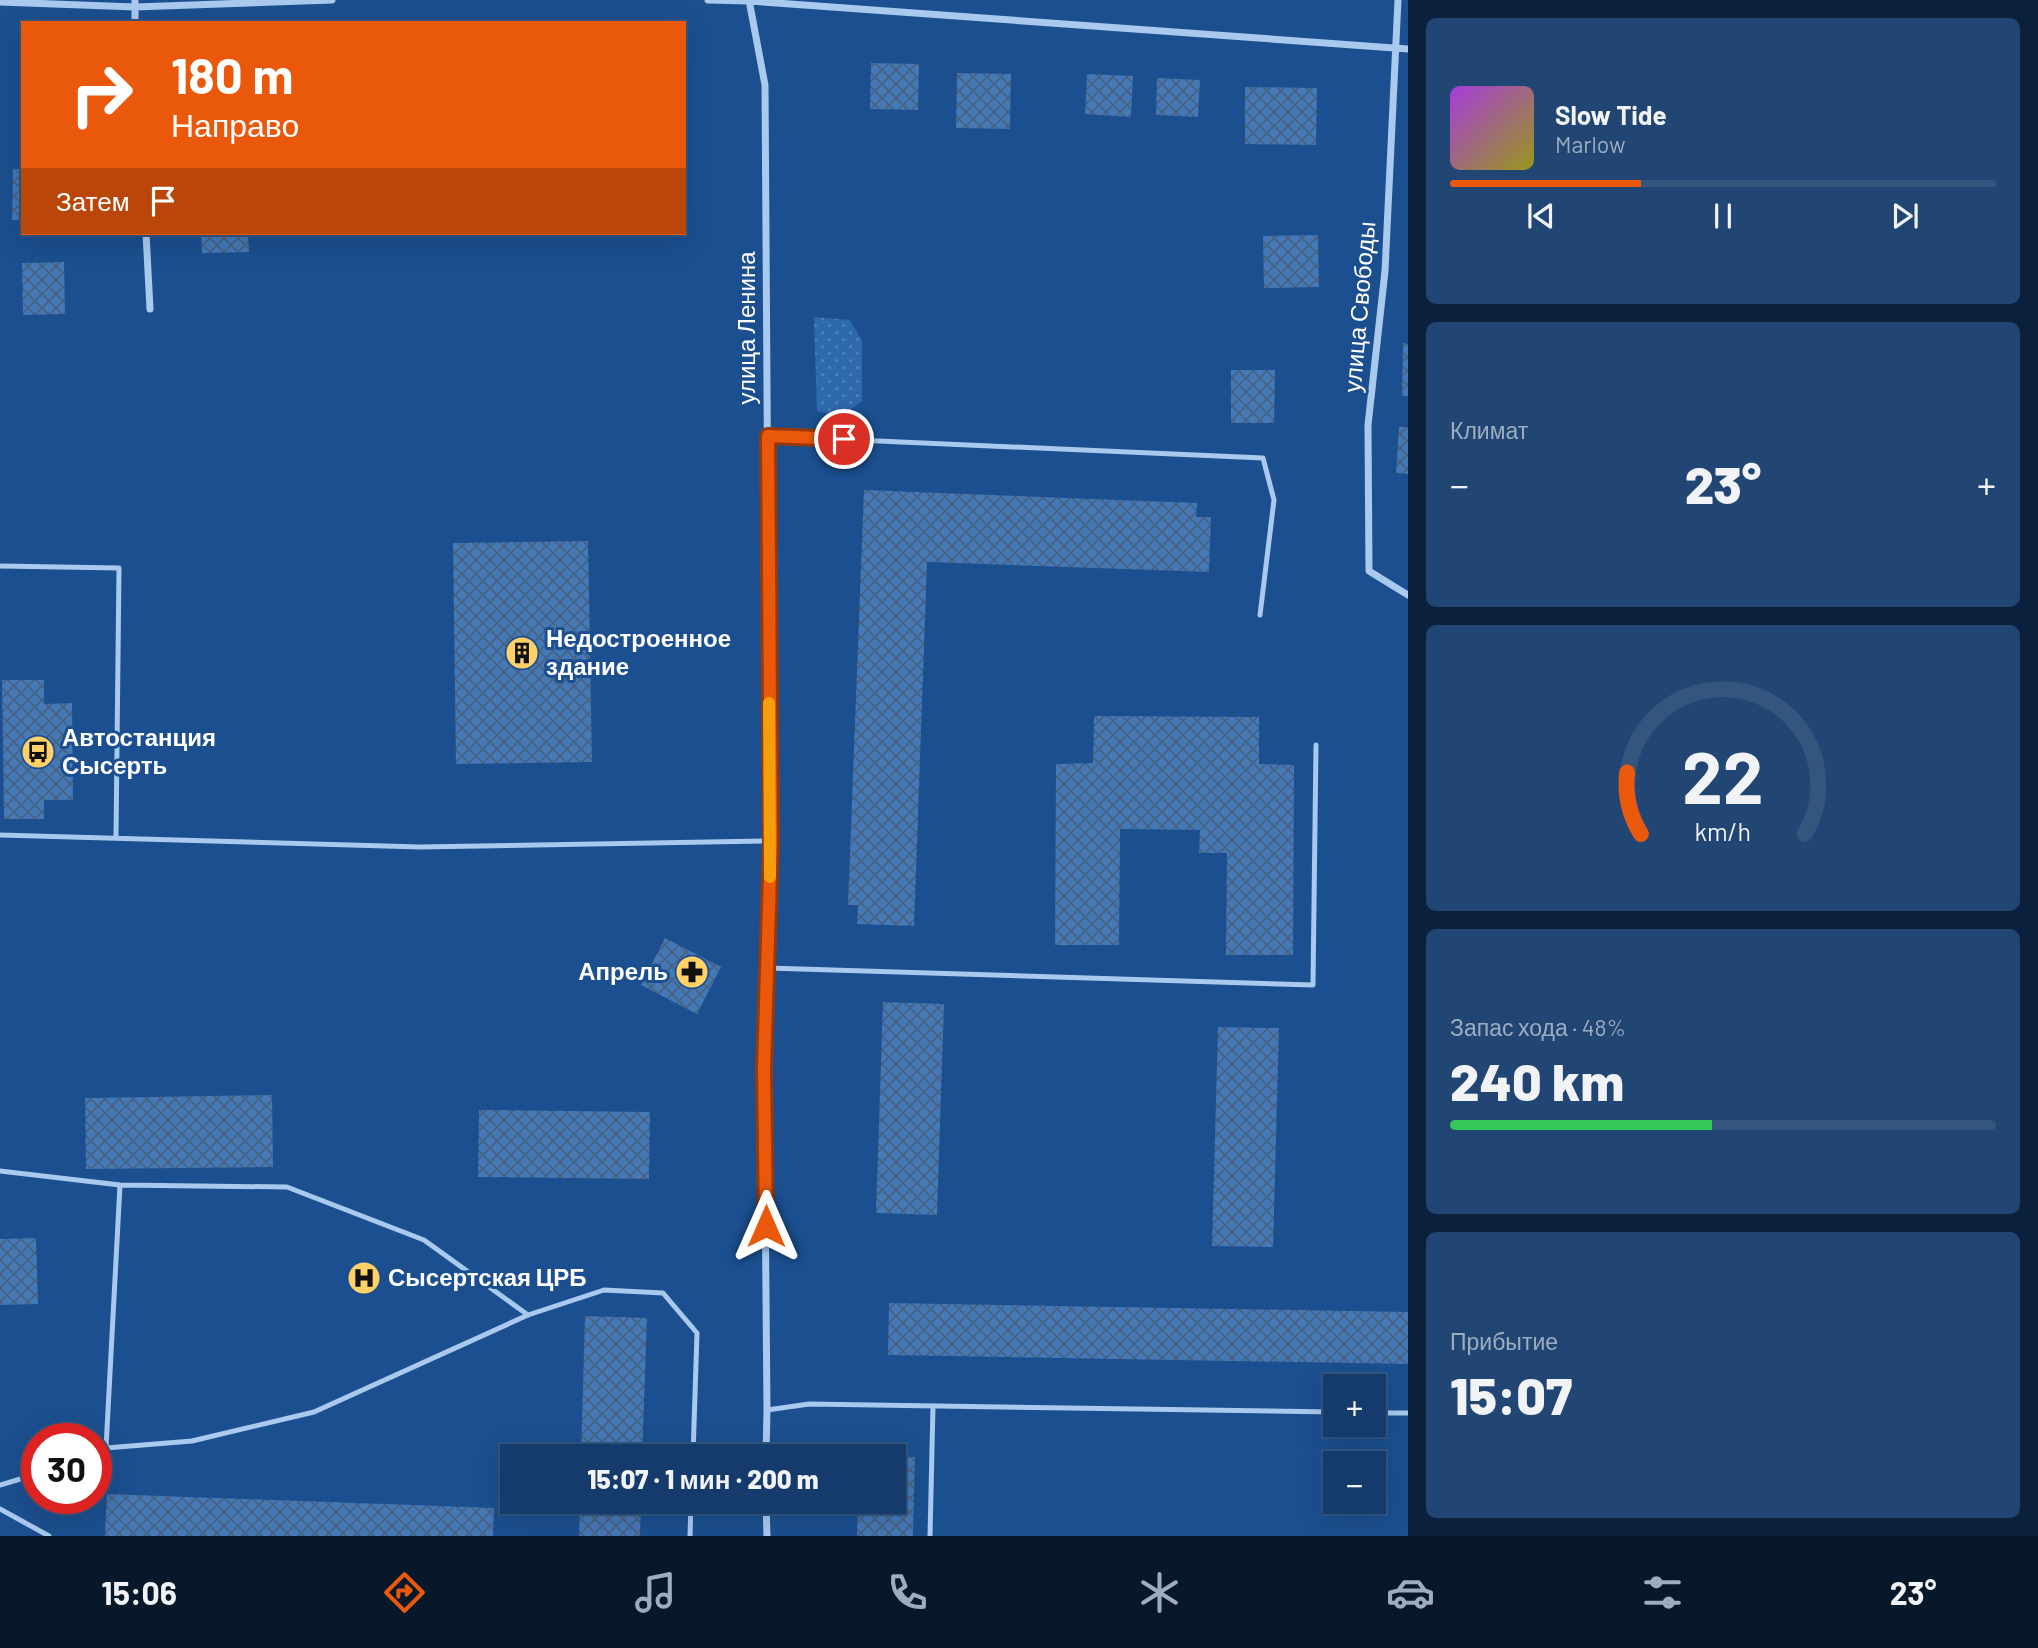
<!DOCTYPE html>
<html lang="ru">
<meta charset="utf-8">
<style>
body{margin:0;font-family:Barlow,sans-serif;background:#214673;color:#f1f3f6;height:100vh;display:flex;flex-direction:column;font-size:26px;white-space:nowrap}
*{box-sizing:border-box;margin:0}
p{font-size:23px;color:#9dadc1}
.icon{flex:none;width:38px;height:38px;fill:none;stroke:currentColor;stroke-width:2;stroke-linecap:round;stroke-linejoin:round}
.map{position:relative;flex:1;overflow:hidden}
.panel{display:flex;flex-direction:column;gap:18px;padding:18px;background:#0b203b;width:630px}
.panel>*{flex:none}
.top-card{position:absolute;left:21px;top:21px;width:665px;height:214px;border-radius:0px;box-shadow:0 7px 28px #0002,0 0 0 2px #33557e;background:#ea580c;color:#fff;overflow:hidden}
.fabs{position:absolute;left:1323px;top:1374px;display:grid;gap:14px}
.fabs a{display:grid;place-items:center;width:63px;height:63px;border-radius:0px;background:#143b6b;box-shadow:0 7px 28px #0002,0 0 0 2px #33557e;font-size:35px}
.speed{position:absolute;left:21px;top:1423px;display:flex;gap:14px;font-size:35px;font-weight:700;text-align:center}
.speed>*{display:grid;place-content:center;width:91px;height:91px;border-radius:50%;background:#143b6b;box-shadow:0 7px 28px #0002,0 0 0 2px #33557e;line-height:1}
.speed .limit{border:10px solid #d22;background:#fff;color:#111}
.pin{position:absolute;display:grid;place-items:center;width:60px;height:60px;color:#fff;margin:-30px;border:4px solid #fff;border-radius:50%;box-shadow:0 2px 7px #0007}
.me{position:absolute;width:77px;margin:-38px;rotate:0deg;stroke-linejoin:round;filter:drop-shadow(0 0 5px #0008)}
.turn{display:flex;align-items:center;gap:24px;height:147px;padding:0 35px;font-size:32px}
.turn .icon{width:91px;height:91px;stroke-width:2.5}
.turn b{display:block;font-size:49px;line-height:60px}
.then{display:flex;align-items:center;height:66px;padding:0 35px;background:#0003;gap:14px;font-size:26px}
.big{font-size:52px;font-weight:800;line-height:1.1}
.panel .card{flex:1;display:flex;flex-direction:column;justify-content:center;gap:10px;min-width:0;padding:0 24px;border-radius:10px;background:#214673}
.panel .dial{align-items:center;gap:0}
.dial svg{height:182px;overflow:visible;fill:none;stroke:#33557e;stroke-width:7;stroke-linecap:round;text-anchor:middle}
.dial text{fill:#f1f3f6;stroke:none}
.song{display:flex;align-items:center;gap:21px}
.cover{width:84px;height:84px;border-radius:10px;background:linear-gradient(135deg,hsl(280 70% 55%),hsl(60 70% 35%))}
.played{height:7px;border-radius:4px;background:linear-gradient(90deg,#ea580c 35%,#33557e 35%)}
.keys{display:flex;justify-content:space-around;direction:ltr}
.heat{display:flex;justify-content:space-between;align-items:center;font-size:38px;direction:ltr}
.charge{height:10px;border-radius:5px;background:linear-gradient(90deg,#34c759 48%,#33557e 0)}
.trip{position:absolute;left:500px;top:1444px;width:406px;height:70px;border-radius:0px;background:#143b6b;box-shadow:0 7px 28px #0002,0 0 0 2px #33557e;font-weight:800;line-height:70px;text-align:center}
.dock{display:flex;height:112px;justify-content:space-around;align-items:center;background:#08182b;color:#9dadc1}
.dock .icon{width:49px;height:49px}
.dock .current{color:#ea580c}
.dock b{font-size:32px;color:#f1f3f6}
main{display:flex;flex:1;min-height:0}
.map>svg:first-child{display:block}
.grass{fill:url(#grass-dots)}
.building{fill:url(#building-cross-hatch)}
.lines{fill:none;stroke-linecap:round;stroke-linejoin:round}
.service{stroke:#a9c9ee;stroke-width:5}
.minor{stroke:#a9c9ee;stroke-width:7}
.route-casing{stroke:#983908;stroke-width:18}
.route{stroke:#ea580c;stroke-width:12}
.slow{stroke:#f59e0b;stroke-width:12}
.labels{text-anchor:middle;stroke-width:6;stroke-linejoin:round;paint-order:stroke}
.street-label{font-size:24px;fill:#fff;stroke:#1b4f8f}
.poi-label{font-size:24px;font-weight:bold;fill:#fff;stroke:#1b4f8f;text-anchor:start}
</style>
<main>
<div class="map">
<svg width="1408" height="1536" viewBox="0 0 1408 1536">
<defs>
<pattern id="grass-dots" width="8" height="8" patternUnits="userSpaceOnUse" patternTransform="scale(1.75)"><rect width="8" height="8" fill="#2e69ad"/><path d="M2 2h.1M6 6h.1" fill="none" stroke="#4d80b9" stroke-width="1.8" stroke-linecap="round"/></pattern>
<pattern id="building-cross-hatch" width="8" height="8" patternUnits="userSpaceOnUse" patternTransform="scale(1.75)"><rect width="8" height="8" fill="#4478b7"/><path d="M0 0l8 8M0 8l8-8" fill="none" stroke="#486282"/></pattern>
</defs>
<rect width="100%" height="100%" fill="#1b4f8f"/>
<path class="grass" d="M814,317L850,320L862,341V401L842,416L817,411Z"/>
<path class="building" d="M871,63L919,64L918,110L870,109Z
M957,73L1011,74L1010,129L956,128Z
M1087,74L1133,76L1131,117L1085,114Z
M1157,78L1200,80L1198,117L1156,115Z
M1245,87L1317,88L1316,145L1245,144Z
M13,169H23V220H12Z
M201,233H248L249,252L202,253Z
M1318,235L1319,287L1264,288L1263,236Z
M64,262L65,314L23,315L22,263Z
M1403,343L1408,344V396H1402Z
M1231,370H1275L1274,423H1231Z
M1399,427H1408V474L1396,473Z
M864,490L1197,503L1196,517H1211L1209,572L927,562L914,926L857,924L858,905H848Z
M588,541L592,762L456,764L453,543Z
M2,680H44V704L72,703L73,800H44V819H4Z
M1094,716L1259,717V764L1294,765L1293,955H1226L1227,853H1199L1200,830L1120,829L1119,945H1055L1056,764L1093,763Z
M665,938L721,967L697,1014L641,985Z
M883,1002L944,1004L937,1215L876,1213Z
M1218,1027L1279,1028L1273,1247L1212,1246Z
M272,1095L273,1167L86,1169L85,1098Z
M479,1110L650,1112L649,1179L478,1177Z
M36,1238L38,1304L0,1305V1239Z
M889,1303L1408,1312V1364L888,1355Z
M585,1316L647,1318L642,1456H581Z
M894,1456L915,1457L913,1536H857L858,1502H894Z
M107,1494L494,1508L493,1536H105Z
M580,1502H641L640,1536H579Z"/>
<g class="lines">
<path class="service" d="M767,436L1263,458L1274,500L1260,615
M0,566L119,568L116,837
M0,835L420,847L770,841
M768,968L1313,985L1316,745
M0,1171L120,1185L287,1187L424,1240L528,1315
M767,1410L809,1404L1335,1412
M1374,1413H1408
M106,1448L120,1185
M96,1452L106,1448L192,1441L314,1412L528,1315L604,1290L663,1293L697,1333L693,1456
M0,1485L37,1474
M0,1509L49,1536
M690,1536L691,1502
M930,1536L933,1406"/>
<path class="minor" d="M135,0V23
M708,0L749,1L1408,49
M749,0L765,85L770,841L764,1068L767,1410L766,1456
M1398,0L1385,271L1368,425L1369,571L1408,595
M0,2L135,7L332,0
M146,233L150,309
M766,1502L767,1536"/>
</g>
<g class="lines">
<defs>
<path id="route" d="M766,1226L764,1068L771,841L768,436L844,439"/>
</defs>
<use href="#route" class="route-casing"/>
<use href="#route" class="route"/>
<path class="slow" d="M769,703L770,877"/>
</g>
<defs>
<symbol id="building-disc" viewBox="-11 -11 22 22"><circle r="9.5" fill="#ffd166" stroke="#1b4f8f"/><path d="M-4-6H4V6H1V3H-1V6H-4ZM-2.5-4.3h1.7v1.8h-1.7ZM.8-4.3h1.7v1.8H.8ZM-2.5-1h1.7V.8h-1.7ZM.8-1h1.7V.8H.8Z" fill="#111"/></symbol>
<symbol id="bus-disc" viewBox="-11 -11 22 22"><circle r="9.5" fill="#ffd166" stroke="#1b4f8f"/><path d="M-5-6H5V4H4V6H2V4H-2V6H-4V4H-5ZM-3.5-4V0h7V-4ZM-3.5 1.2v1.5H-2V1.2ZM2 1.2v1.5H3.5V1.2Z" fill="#111"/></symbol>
<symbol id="pharmacy-disc" viewBox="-11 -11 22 22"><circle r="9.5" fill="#ffd166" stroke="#1b4f8f"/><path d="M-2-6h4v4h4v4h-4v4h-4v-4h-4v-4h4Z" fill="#111"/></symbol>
<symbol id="hospital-disc" viewBox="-11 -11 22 22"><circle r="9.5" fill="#ffd166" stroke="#1b4f8f"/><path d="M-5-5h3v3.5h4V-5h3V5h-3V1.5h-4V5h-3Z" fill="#111"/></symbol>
</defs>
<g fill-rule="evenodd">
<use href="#building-disc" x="503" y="634" width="38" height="38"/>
<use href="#bus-disc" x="19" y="733" width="38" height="38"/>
<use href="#pharmacy-disc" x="673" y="953" width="38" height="38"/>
<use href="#hospital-disc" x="345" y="1259" width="38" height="38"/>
</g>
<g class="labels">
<g class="street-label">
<text transform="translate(1360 307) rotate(-85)" y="8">улица Свободы</text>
<text transform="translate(747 328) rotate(-90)" y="8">улица Ленина</text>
</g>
<g class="poi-label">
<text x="546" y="647">Недостроенное<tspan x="546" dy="28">здание</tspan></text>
<text x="62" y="746">Автостанция<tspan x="62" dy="28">Сысерть</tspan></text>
<text x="668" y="980" text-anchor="end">Апрель</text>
<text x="388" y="1286">Сысертская ЦРБ</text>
</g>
</g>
</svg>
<div class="fabs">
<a>+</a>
<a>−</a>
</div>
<div class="speed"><div class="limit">30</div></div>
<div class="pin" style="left:844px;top:439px;background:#d93025"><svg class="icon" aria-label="arrive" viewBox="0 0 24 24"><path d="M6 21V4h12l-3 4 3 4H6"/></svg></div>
<svg class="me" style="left:766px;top:1226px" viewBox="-20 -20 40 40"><path d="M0-17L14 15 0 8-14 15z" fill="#ea580c" stroke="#fff" stroke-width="4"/></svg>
<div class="trip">15:07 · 1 мин · 200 m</div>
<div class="top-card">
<div class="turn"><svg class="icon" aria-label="right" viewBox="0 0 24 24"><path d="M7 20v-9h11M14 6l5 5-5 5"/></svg><div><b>180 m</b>Направо</div></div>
<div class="then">Затем<svg class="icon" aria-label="arrive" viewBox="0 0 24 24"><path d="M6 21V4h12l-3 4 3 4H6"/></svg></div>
</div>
</div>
<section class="panel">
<div class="card">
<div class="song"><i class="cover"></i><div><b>Slow Tide</b><p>Marlow</p></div></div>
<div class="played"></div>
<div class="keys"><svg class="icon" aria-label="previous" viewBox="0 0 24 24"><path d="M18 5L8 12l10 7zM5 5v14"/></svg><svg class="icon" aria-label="pause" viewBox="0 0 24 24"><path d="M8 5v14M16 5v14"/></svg><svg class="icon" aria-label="next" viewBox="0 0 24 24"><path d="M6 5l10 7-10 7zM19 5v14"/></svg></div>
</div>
<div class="card"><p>Климат</p>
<div class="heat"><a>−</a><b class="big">23°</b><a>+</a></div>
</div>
<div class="card dial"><svg viewBox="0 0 100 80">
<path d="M14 69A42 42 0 1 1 86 69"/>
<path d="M14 69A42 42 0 0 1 8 42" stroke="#ea580c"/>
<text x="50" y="56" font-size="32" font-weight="700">22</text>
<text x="50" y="72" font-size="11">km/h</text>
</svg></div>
<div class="card"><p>Запас хода · 48%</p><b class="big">240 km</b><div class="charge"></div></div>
<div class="card"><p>Прибытие</p><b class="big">15:07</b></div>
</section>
</main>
<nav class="dock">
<b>15:06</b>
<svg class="icon current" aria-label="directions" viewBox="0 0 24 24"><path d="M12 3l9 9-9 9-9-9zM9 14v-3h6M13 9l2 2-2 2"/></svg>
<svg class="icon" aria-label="music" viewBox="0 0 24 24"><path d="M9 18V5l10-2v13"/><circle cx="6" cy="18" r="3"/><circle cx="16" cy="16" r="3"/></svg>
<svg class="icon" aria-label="phone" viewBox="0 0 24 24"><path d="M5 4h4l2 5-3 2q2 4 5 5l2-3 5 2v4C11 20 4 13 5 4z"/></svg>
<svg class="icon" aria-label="climate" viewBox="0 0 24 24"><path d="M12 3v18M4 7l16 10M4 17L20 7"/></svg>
<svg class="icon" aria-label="car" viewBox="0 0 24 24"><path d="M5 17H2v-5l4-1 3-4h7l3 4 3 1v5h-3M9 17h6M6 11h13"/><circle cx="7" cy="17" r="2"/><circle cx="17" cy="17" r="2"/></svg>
<svg class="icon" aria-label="filters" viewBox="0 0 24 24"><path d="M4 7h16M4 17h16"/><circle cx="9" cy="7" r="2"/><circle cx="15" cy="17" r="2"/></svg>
<b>23°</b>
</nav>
